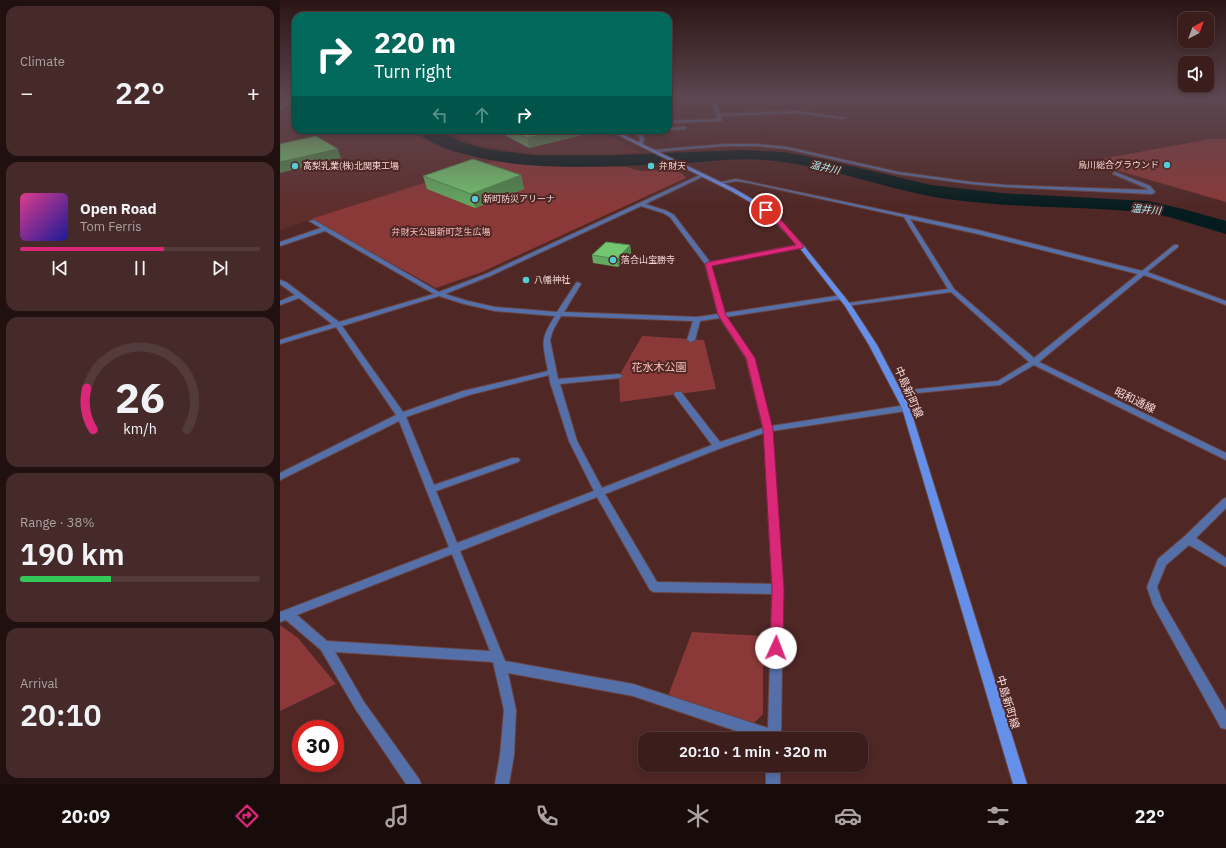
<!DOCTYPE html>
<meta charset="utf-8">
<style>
body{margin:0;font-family:"IBM Plex Sans","Noto Sans JP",sans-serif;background:#462a29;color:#f1f3f6;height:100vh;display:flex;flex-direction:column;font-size:15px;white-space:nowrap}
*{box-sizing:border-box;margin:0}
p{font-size:13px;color:#aca2a3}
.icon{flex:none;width:22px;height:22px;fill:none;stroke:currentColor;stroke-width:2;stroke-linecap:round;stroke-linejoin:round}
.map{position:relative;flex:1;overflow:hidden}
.side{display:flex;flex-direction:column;gap:6px;padding:6px;background:#20100f;width:280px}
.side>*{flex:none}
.hud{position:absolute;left:12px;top:12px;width:380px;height:122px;border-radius:12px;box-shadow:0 2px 6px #0003,0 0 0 1px #543b3b;background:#00695c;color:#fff;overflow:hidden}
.needle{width:26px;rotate:41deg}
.fabs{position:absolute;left:898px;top:12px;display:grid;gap:8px}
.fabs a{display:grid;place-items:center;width:36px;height:36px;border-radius:8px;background:#3b1d1c;box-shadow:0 2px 6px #0003,0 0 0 1px #543b3b;font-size:20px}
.speed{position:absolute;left:12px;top:720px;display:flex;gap:8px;font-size:20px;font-weight:700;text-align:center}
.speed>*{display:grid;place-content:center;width:52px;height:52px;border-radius:50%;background:#3b1d1c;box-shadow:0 2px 6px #0003,0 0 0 1px #543b3b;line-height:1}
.speed .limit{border:6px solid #d22;background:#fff;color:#111}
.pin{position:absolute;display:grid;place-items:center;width:34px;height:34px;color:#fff;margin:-17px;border:2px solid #fff;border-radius:50%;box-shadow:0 1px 4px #0007}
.me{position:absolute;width:44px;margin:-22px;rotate:2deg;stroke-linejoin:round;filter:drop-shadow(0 0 3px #0008)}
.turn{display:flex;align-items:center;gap:14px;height:84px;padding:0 16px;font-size:18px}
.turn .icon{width:52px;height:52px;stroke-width:2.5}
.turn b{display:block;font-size:28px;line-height:34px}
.lanes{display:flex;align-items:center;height:38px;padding:0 16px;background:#0003;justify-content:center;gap:20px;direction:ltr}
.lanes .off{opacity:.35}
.big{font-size:30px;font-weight:600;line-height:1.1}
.side .tile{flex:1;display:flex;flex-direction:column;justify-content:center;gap:6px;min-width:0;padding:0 14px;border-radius:12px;background:#462a29}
.side .dial{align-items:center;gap:0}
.dial svg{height:104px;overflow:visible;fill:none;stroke:#543b3b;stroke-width:7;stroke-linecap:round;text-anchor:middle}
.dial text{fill:#f1f3f6;stroke:none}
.song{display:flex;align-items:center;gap:12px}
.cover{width:48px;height:48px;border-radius:6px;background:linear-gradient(135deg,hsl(330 70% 55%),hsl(240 70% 35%))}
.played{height:4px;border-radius:2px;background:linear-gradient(90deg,#db2777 60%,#543b3b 60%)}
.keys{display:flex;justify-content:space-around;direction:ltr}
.heat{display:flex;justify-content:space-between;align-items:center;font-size:22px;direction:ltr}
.charge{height:6px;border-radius:3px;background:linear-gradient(90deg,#34c759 38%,#543b3b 0)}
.trip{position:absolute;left:358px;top:732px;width:230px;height:40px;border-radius:12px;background:#3b1d1c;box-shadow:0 2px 6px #0003,0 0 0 1px #543b3b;font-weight:600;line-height:40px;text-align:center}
.menu{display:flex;height:64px;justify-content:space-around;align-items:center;background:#180c0b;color:#aca2a3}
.menu .icon{width:28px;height:28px}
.menu .on{color:#db2777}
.menu b{font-size:18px;color:#f1f3f6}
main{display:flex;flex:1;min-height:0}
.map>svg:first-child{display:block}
.built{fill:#5e2e2c}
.green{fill:#8b3938}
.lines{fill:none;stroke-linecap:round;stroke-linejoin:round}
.river{fill:#051c1e;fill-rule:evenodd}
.minor-casing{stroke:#694341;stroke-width:2}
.secondary-casing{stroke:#694341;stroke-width:2}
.minor{fill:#5570a8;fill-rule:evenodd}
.secondary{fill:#6590e9;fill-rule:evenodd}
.wall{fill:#62ab60}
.shaded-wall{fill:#508b4e}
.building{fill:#72c770;stroke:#508b4e}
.route{fill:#db2777;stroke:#8e194d}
.poi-dot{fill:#52ccd6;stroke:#4f2725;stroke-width:1.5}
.labels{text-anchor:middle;stroke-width:4;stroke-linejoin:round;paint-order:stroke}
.far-poi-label{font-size:9px;fill:#f4d9d7;stroke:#4f2725;text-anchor:start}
.far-park-label{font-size:9px;fill:#ffc2bd;stroke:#4f2725}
.far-water-label{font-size:10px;font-style:italic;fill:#a9f0f7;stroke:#4f2725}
.park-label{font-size:11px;fill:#ffc2bd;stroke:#4f2725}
.street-label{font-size:11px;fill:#f4d9d7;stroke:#4f2725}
</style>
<main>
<section class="side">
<div class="tile"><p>Climate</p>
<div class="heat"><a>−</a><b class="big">22°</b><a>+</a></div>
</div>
<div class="tile">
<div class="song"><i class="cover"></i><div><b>Open Road</b><p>Tom Ferris</p></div></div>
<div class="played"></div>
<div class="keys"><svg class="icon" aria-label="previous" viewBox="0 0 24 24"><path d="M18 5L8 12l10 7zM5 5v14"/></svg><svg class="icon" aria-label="pause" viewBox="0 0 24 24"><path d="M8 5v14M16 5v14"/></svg><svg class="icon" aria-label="next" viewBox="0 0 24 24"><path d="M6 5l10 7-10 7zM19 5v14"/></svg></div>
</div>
<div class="tile dial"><svg viewBox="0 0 100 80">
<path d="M14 69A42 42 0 1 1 86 69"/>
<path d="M14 69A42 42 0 0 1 9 37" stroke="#db2777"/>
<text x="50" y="56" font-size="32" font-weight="700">26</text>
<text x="50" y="72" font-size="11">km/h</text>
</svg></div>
<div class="tile"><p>Range · 38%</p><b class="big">190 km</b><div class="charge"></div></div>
<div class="tile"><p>Arrival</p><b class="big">20:10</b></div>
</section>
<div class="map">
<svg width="946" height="784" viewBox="0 0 946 784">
<rect width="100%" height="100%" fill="#4f2725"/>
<path class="built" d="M0,99H16V130H126L163,149L213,161L0,230Z
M165,130H317L364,153L302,156L259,155L201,146L181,138Z"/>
<path class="green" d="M930,139H946V202L839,171L816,160Z
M213,161L282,167H346L361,171L387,170H394L403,174L406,178L202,272L156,288L31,219Z
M362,336L424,340L436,389L340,402L339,376Z
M0,625L18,638L56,684L0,711Z
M412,632L483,636V714L474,723L388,696Z"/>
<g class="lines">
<path class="river" d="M137,130H156L180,141L205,149L254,155H336L463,150L504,152L546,160L651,185L722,193L868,201L903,209L946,221V234L889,217L868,213C802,205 734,209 667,199C606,190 547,165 485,160C460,158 435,161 410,163C360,165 310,168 261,166C233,165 154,154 137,130Z"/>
<defs>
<path id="minor" d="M431,99H435L440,114L516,111L566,118L564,119L516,113L441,116L442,120L440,121L388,123V121L438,119Z
M406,127L405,129L388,130H387L388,128Z
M353,130H381L379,131L359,132L364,138L363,144L361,145L359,144L360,138Z
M445,144H476L507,147L618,172L691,182L725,185L868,190L866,188L833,174V173L835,172L870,186L875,192L872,194L725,187L691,184L618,174L507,149L476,146H445L374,152L372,151L374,150Z
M422,174H424V176L365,204L387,211L394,215L430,262L521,244L524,246L521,248L431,265L445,313L562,295L565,297L562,299L446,317L474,358L491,426L626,405L630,408L626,411L492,431L503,589L501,739H480L353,696L228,673L236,710L234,755L229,784H215L220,755L224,710L213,662L55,652L84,702L139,779L141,784H126L76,710L41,650L6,620L0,622V612L169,547L119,421L0,480V473L116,415L56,327L0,344V340L52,324L19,298L0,305V301L15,295L0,284V280L6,282L59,322L154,294L45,231L0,246V242L41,228L29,221L34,220L159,292L206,274ZM361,206L383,213L390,217L425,264L438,314L417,317L284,312L301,284L298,282L296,283L277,312L215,307L188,301L165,294L210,276ZM159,296L184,304L215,311L275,316C259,341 263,343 268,371L183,391L123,412L62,326ZM281,316L413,321L407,340L411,342L415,340L420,321L440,318L466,358L483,428L440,442L401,392H395L394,394L395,396L432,445L322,488L297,441L280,384L339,378L343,376L339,374L278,379L270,340L273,330ZM269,375L270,382L289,441L314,491L177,543L156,491L238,462L240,460L238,458H232L154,485L126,417L189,395ZM484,433L492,584L377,582L325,494L441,448ZM317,497L370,590L374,592L492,594L488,728L353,684L225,661L180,551ZM172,554L210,651L47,641L17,615Z
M456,179L698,230L862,271L894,245H898V247L867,272L946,301V305L864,275L759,362L946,453V460L754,365L720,385L616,395L615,393L616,391H619L718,381L749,362L671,292L566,306L565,305L568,303L668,289L624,217L469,183L456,181L439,184L437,183ZM630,219L698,234L858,274L754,358L674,289Z
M946,498V508L916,538L946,558V567L909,545L886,565L877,587L882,601L946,711V729L941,728L873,605L867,587L878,559L905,536L943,499Z
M486,765H500V784H486Z"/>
<path id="secondary" d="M328,130H333L455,189L479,203L496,216L523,245L571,305L597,345L630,408L747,784H733L622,408L589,345L565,306L519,247L492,218L475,205L451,191Z"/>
</defs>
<use href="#minor" class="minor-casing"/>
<use href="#secondary" class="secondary-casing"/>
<use href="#minor" class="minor"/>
<use href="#secondary" class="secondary"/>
</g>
<path class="wall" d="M215,130H309L310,133L249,148Z
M241,175L244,189L195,208L147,189L143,176Z
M350,245L351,253L338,267L313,263L312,255Z"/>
<path class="shaded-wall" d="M0,99H16V101L0,110Z
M280,130H309L310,133L249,148L247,138Z
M58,149L61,158L0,173V162Z
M241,175L244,189L195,208L191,194Z
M350,245L351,253L338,267L337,259Z"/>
<path class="building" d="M231,130H280L247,138Z
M36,136L58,149L0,162V144Z
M193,159L241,175L191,194L143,176Z
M326,242L350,245L337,259L312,255Z"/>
<linearGradient id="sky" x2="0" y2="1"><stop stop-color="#2b1514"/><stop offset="0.47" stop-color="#5d4751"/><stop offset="1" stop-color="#5d4751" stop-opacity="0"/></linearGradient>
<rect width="946" height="209" fill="url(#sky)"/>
<path class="route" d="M484,209H488L503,222L523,245V248L432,266L446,315L475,358L493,429L504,589L503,648L501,653L496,655L492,653L490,648L492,589L483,429L466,358L438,315L425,264L428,262L516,245L499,225L484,212Z"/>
<g class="poi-dot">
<circle cx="887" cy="165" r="4"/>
<circle cx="15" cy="166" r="4"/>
<circle cx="371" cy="166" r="4"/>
<circle cx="195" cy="199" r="4"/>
<circle cx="333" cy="260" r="4"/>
<circle cx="246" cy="280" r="4"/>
</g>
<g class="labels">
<g class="far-poi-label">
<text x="879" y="168" text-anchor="end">烏川総合グラウンド</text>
<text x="23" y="169">高梨乳業(株)北関東工場</text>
<text x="379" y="169">弁財天</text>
<text x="203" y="202">新町防災アリーナ</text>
<text x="341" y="263">落合山宝勝寺</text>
<text x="254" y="283">八幡神社</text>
</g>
<g class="far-park-label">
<text x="161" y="235">弁財天公園新町芝生広場</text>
</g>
<g class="far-water-label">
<text transform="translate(545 167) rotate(13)" y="4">温井川</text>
<text transform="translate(866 209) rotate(6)" y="4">温井川</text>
</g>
<g class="park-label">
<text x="379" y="371">花水木公園</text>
</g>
<g class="street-label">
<text transform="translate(629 392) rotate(66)" y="4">中島新町線</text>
<text transform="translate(855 400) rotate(26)" y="4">昭和通線</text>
<text transform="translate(728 702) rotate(73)" y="4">中島新町線</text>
</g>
</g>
</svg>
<div class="fabs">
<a><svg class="needle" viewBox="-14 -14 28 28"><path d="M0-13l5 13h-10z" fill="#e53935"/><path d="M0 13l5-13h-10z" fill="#aca2a3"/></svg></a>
<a><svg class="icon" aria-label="sound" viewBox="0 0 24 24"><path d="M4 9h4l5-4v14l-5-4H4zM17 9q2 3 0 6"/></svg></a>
</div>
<div class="speed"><div class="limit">30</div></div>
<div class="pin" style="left:486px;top:210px;background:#d93025"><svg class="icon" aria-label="arrive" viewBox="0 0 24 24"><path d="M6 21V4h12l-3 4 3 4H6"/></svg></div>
<svg class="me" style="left:496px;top:648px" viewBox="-20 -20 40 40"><circle r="19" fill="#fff"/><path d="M0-13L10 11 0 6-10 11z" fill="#db2777"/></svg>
<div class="trip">20:10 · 1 min · 320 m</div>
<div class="hud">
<div class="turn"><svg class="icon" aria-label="right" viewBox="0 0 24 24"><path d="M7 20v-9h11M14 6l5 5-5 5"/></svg><div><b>220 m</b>Turn right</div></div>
<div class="lanes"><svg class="icon off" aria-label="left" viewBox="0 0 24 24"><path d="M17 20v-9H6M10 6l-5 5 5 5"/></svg><svg class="icon off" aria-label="ahead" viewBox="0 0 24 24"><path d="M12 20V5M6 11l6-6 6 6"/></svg><svg class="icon" aria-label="right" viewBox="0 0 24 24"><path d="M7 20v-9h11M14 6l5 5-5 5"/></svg></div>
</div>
</div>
</main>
<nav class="menu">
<b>20:09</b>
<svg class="icon on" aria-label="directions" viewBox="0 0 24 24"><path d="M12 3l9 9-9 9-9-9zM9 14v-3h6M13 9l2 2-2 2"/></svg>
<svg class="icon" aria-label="music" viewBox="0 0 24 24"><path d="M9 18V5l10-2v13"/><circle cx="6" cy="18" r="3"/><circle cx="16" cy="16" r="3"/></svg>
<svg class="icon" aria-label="phone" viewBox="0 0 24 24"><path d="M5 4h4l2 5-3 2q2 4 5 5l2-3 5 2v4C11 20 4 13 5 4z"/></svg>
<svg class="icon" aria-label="climate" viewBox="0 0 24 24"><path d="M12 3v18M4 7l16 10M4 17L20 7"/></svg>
<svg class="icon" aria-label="car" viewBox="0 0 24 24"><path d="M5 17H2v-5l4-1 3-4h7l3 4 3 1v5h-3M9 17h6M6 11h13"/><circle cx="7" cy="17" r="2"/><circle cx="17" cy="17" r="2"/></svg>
<svg class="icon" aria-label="filters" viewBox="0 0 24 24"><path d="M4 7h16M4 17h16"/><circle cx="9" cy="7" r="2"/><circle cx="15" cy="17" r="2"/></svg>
<b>22°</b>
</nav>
